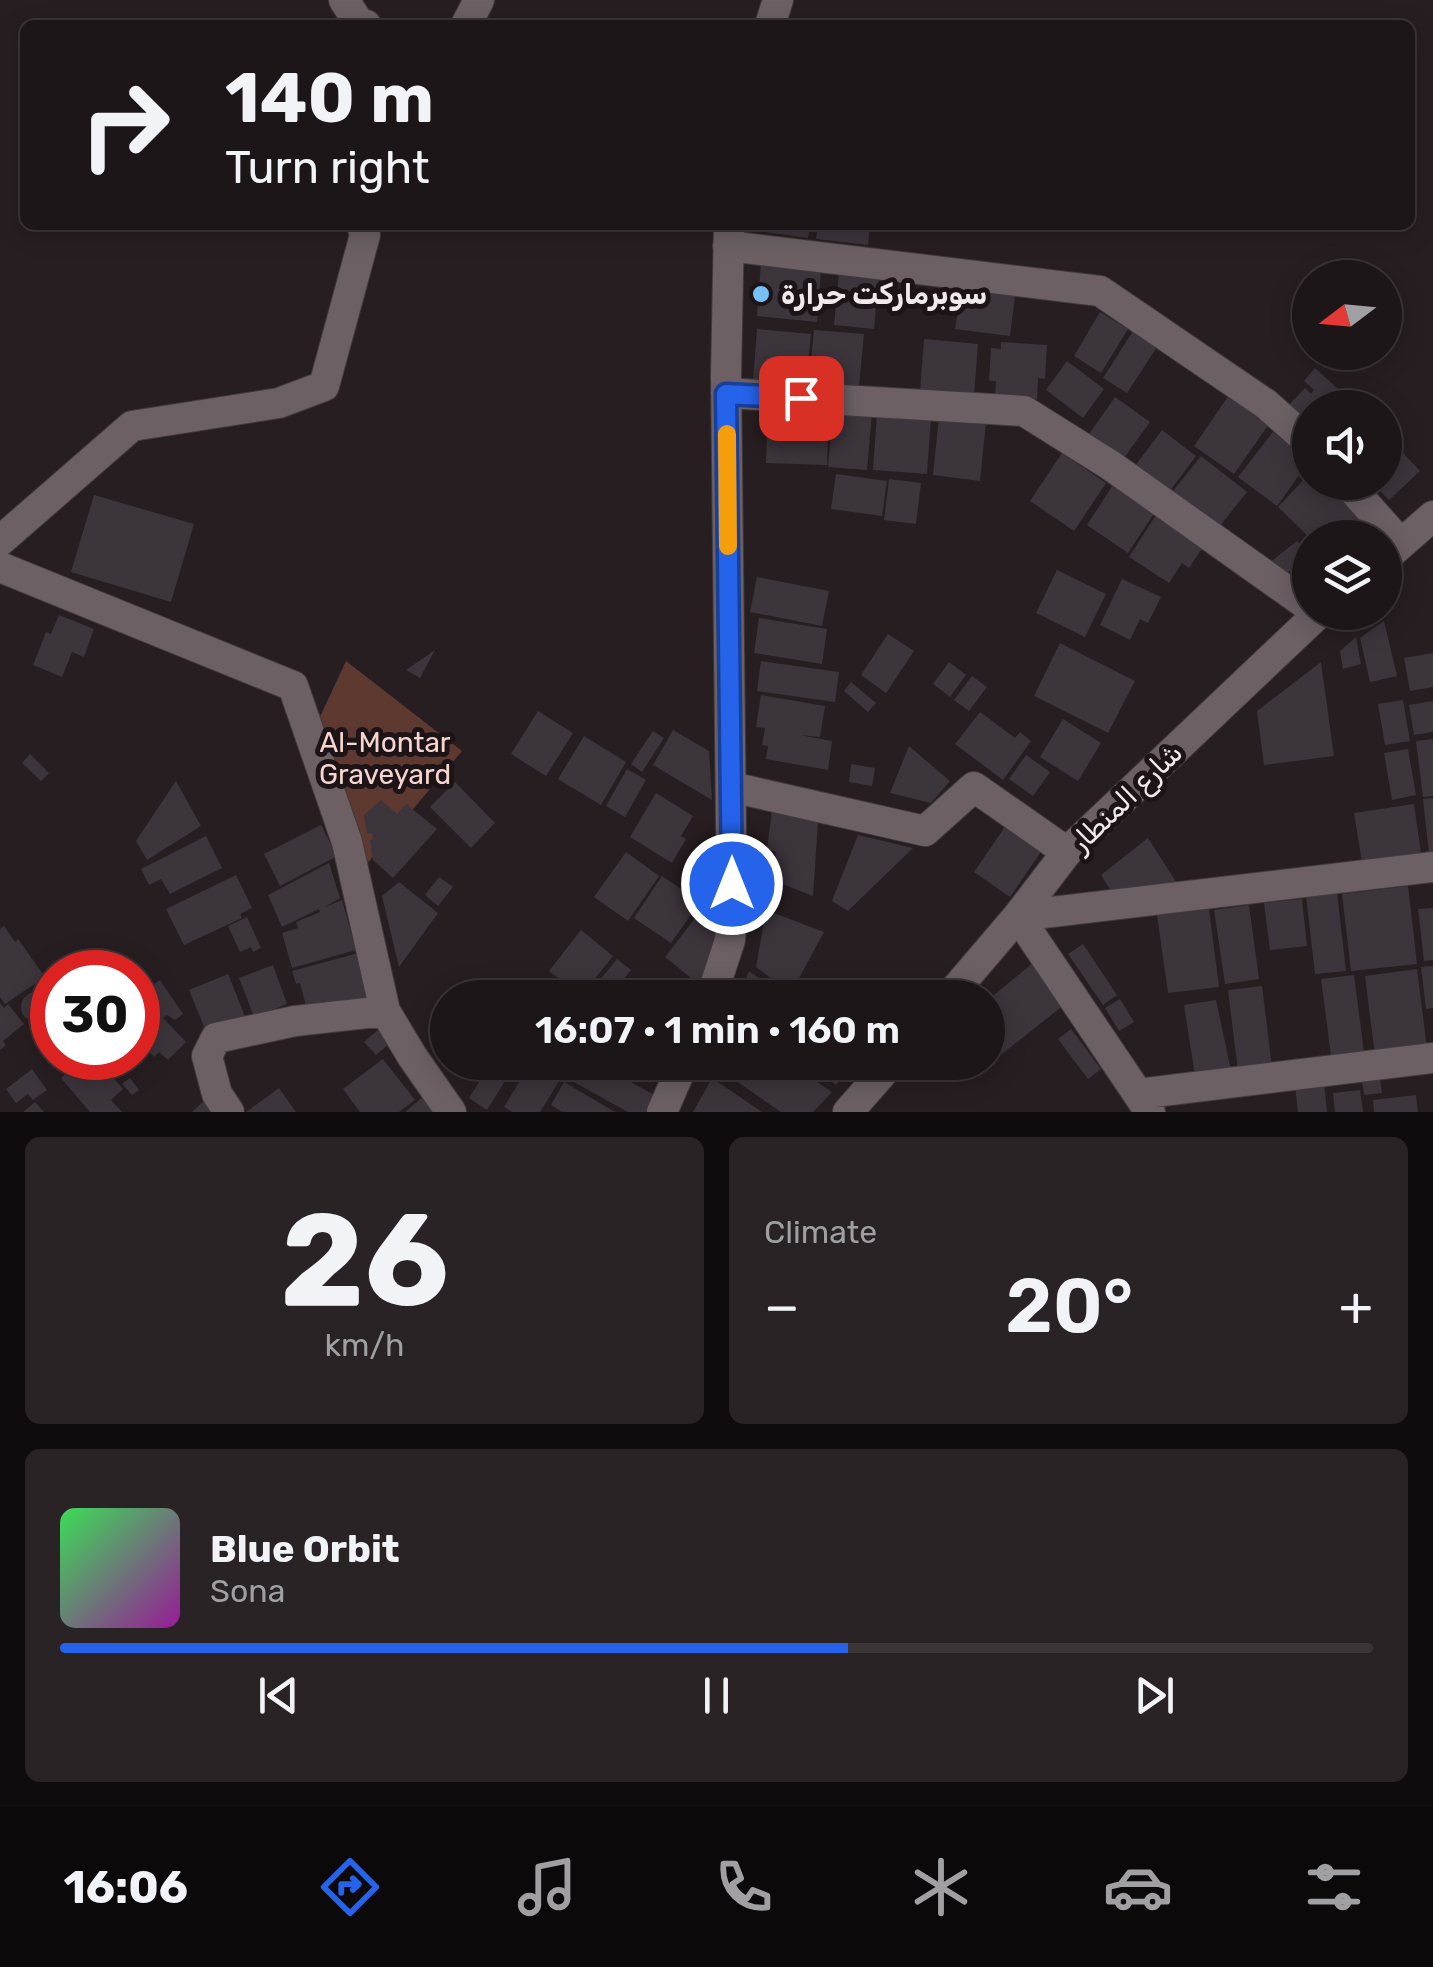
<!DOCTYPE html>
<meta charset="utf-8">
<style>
body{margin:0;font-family:Rubik,Vazirmatn,sans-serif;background:#2a2326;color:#f1f3f6;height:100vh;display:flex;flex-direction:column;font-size:38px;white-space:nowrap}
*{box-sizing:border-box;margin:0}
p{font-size:32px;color:#a09fa2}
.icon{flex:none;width:55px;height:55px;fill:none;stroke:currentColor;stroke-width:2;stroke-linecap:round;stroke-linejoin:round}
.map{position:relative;height:1112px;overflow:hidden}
.sheet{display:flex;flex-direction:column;gap:25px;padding:25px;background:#100c0e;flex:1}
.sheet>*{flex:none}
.guide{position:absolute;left:20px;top:20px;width:1395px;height:210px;border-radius:15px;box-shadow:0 5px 25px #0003,0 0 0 2px #3b3538;background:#1d1619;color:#f1f3f6;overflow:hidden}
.needle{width:65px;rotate:254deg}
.controls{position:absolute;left:1292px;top:260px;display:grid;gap:20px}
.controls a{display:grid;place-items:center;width:110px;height:110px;border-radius:50%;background:#1d1619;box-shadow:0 5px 25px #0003,0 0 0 2px #3b3538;font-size:50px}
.speed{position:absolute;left:30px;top:950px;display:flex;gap:20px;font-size:50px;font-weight:700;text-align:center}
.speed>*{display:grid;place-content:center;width:130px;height:130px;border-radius:50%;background:#1d1619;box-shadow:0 5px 25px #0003,0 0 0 2px #3b3538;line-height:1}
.speed .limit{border:15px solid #d22;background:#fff;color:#111}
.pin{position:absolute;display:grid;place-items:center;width:85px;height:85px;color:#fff;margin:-42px;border-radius:20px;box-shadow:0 5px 15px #0006}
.me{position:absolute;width:110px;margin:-55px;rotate:0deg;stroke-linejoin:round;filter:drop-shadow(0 0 8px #0008)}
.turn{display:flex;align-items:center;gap:35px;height:210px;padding:0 40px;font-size:45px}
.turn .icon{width:130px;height:130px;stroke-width:2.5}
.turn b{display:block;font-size:70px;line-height:85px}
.big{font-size:75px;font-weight:600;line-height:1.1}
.sheet .card{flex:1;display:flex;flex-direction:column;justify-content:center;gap:15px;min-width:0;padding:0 35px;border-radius:15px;background:#2a2326}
.sheet .dial{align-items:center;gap:0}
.dial b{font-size:130px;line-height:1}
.song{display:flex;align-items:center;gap:30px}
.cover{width:120px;height:120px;border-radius:15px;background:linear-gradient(135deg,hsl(130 70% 55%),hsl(300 70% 35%))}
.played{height:10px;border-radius:5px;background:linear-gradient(90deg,#2563eb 60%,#3b3538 60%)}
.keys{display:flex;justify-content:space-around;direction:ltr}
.heat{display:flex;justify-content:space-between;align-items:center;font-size:55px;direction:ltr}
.sheet .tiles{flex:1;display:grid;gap:25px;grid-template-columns:1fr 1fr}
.card:last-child{grid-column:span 2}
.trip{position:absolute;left:430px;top:980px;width:575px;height:100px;border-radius:50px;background:#1d1619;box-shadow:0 5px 25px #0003,0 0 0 2px #3b3538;font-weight:600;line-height:100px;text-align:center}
.tab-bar{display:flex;height:160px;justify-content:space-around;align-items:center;background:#0c090a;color:#a09fa2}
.tab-bar .icon{width:70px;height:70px}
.tab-bar .on{color:#2563eb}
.tab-bar b{font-size:45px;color:#f1f3f6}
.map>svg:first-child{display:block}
.green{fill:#5d3930}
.building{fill:#3c353c}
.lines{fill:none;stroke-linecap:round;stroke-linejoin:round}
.minor-casing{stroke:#423a3d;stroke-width:32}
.minor{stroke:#6c6065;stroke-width:30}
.route-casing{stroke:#184099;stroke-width:25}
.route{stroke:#2563eb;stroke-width:18}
.slow{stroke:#f59e0b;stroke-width:18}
.poi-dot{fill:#75c0f6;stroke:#1d1418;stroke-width:4}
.labels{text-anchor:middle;stroke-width:10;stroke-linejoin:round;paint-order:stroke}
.poi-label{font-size:28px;font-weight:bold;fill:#f1eaed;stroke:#1d1418;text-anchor:start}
.park-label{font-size:28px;fill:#f6d6ce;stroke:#1d1418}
.street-label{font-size:28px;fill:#f1eaed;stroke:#1d1418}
</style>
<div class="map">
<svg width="1433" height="1112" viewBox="0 0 1433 1112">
<rect width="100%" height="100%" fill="#271e21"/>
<path class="green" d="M346,661L462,751L366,865L318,721Z"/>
<path class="building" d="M752,225H810L808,238L751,230Z
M818,225H870L868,245L816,239Z
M761,263L821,268L817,322L757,316Z
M839,273L879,276L874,329L834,325Z
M961,289L1015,296L1010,336L955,329Z
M1100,312L1128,329L1101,373L1074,356Z
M757,329L811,334L806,385L753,381Z
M814,330L864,334L859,386L809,382Z
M1133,331L1157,347L1127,393L1103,378Z
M924,339L978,344L974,395L920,391Z
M1001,342L1047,345L1045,379L1038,378L1037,399L995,396L996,381H989L991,348L1001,349Z
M1067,361L1104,389L1083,418L1046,390Z
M1315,368L1349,399L1342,408H1310V426L1288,406L1305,388L1311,394L1314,390L1304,381Z
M1229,395L1269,424L1234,474L1194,446Z
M1115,397L1150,422L1121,462L1087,437Z
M768,404L829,406L827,465L766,463Z
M833,409L872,413L867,470L828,467Z
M877,413L931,417L927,474L873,470Z
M939,416L986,422L980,481L933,475Z
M1162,430L1196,456L1166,496L1132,470Z
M1273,432L1310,460L1277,506L1238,477Z
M1388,437L1420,471L1389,500L1380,491L1376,495L1365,482H1385V440Z
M1062,453L1106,483L1074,531L1030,501Z
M1201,456L1247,492L1215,532L1169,496Z
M1310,473V482H1329L1362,513L1339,538H1310L1278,507Z
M836,474L887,481L882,516L831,509Z
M889,479L921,483L916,524L884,520Z
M1113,485L1155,512L1128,553L1087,525Z
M94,495L194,524L171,602L71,572Z
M1156,515L1203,547L1189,568L1182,563L1169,583L1129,557Z
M1297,541L1309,556L1281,578L1269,563Z
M1057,570L1106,594L1085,637L1036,613Z
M757,577L829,591L822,626L750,612Z
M1122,579L1161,597L1148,623L1140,619L1130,640L1100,625Z
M59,615L94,629L84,657L72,652L62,677L33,665L46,632L51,634Z
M759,618L827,629L822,664L754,653Z
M1384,621L1397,676L1370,682L1360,638Z
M888,634L914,651L886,693L861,675Z
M1356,637L1361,664L1343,669L1340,651Z
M1060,643L1135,681L1108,733L1034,696Z
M435,650L420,678L406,670Z
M1433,653V687L1410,691L1404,658Z
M761,661L839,672L835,702L757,691Z
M949,662L966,675L950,697L933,684Z
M1321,662L1334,756L1264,765L1257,711Z
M972,676L987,687L969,711L954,700Z
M851,682L876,703L868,712L844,691Z
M761,695L825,706L820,737L800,735L832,741L828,770L766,759L768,746L762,745L765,728L756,727Z
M1403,700L1410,741L1385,745L1378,704Z
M1433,701V732L1414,735L1409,705Z
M538,711L573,733L546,776L511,754Z
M980,712L1015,738L1020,732L1031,741L1003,780L955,744Z
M1063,719L1101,743L1078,781L1040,757Z
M673,730L709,751L712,800L653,765Z
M653,731L664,738L642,772L631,764Z
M584,736L626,762L601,805L558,779Z
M1433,739V796L1423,797L1416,741Z
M909,746L950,781L931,803L890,793Z
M1408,749L1416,795L1392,800L1384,753Z
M30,754L49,773L41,781L22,763Z
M1026,755L1050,772L1033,796L1009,779Z
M851,764L875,768L872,786L849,782Z
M627,769L646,780L625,817L606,806Z
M176,781L201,826L147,860L136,841Z
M455,782L495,823L471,848L430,807Z
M656,793L693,816L681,836L686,839L672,863L630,837Z
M1433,798V854L1429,855L1423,799Z
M381,800L397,814L406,804L437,829L393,878L373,860L370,840L373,839L372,833L367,834L364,815Z
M1414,804L1421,853L1362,862L1354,813Z
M772,811L818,822L813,896L780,883V876L773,868L776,852L767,849Z
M1011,818L1047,843L1010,897L974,872Z
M321,825L337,856L280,886L264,854Z
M858,835L913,848L848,911L832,901Z
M206,836L222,868L170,894L161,879L149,885L141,869Z
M1148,838L1178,885L1116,899L1101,875Z
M626,852L659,876L628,921L594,897Z
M329,863L340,898L325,907L342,900L356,950L292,968L282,933L298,928L296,922L320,912L319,909L282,927L268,895Z
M236,875L252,908L240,914L242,918L184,945L166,909Z
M662,876L700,902L671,943L634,918Z
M439,877L453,887L438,906L425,895Z
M399,882L438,913L399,967L382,896Z
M1408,886L1417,964L1351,971L1342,894Z
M1337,892L1346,971L1315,974L1306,896Z
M1302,899L1307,946L1270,950L1264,903Z
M706,904L724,918L702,987L665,957Z
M1249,905L1259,979L1225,984L1214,910Z
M1433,908V960L1424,961L1418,909Z
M1209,909L1219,987L1168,993L1157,915Z
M766,910L824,932L791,993L756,967Z
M247,917L261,948L253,952L251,947L240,952L228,926Z
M4,926L15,942L18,939L45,977L5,1004L0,997V929Z
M581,930L613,956L581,996L549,971Z
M1083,944L1117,995L1103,1005L1068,954Z
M362,952L375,1002L326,1006L325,1001L306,1006L300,983L296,984L292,971Z
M617,959L631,970L623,980L642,995L595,998L589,993Z
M1033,963L1065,1004L1002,1054L988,1035V1000Z
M273,965L287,1004L254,1017L239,978Z
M1433,966V1008L1426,1009L1421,967Z
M1417,969L1427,1049L1375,1056L1365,976Z
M749,971L788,998H739Z
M228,974L246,1019L207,1034L189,990Z
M1354,975L1364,1052L1331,1056L1321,979Z
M657,978L684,990L681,998H649Z
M160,980L183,1014L175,1020L167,1015L163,1018L186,1042L168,1060L159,1052L154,1057L138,1039V1003L150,994L146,990Z
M1262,986L1272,1067L1238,1071L1228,990Z
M517,990L549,995V998H514Z
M21 1007a15 15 0 1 1 30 0a15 15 0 1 1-30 0Z
M1120,999L1134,1022L1119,1031L1105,1008Z
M1216,1000L1231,1071L1195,1076L1184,1005Z
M0,1003L4,1008L8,1004L24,1024L3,1041L6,1045L0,1050Z
M379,1029L390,1043L376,1055L364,1042Z
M1071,1029L1101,1069L1088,1079L1058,1039Z
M85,1058H96L123,1089L111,1100L122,1112H90L61,1078Z
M383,1059L415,1100L399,1112H360L343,1089Z
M471,1062H517L487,1110L469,1098L481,1079L467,1069Z
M541,1062H571L540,1112H512L504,1107L524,1074L531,1078Z
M582,1062H595L656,1096L647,1112H628L572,1081Z
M606,1062H644L657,1068L650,1083Z
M718,1062H787L832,1092L813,1112H781L717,1068Z
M803,1062H855L836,1085Z
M32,1069L47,1090L33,1100L28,1094L16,1103L6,1089Z
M130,1078L139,1090L132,1095L122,1084Z
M712,1078L762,1112H693Z
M1380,1079L1382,1093L1364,1095L1362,1080Z
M564,1082L615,1112H562L551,1105Z
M1324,1083L1327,1112H1298L1295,1086Z
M279,1088L296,1112H246Z
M1360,1090L1363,1112H1335L1333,1093Z
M425,1095L439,1112H405Z
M1416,1095L1418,1112H1374L1373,1100Z
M206,1099L218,1112H192Z
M35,1102L44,1112H23Z"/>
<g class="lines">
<defs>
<path id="minor" d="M344,0L359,23L366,25
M466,25L479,0
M770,25L778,0
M728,246L1100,291L1266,404L1310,443
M726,393L1024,411L1110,465L1310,607
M1346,482L1401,544
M0,541L132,426L279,403L324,386L365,235L362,225
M1385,558L1433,516
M0,567L293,686L347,842L385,1011L412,1056L451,1112
M731,787L925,831L974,787L1067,852
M711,998L730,940L732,916L726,376L729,225
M948,998L1018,916L1067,852L1320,612
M1138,1094L1433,1058
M229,1112L217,1094L207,1056L216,1038L295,1021L385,1011
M662,1112L684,1062
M848,1112L892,1062
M1150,1112L1018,916L1433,867"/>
</defs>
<use href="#minor" class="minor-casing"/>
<use href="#minor" class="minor"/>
</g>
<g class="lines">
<defs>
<path id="route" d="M732,884L726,394L801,398"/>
</defs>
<use href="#route" class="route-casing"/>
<use href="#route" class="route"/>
<path class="slow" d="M727,434L728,546"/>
</g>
<circle class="poi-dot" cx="761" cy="294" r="10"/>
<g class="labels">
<g class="poi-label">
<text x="781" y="304">سوبرماركت حرارة</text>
</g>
<g class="park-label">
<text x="385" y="752">Al-Montar<tspan x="385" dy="32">Graveyard</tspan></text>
</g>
<g class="street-label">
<text transform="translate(1126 797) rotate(-44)" y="10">شارع المنطار</text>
</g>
</g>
</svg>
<div class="controls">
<a><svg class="needle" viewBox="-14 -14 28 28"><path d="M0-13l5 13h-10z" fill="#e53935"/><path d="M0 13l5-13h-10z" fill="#a09fa2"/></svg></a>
<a><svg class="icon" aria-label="sound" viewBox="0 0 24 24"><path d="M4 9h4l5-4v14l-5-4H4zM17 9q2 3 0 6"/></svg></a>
<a><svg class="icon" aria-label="layers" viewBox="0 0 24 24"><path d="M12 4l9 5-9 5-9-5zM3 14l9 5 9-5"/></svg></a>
</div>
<div class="speed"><div class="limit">30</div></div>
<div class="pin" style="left:801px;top:398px;background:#d93025"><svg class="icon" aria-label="arrive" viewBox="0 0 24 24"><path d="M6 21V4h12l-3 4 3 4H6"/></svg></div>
<svg class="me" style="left:732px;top:884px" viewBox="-20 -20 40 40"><circle r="17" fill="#2563eb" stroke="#fff" stroke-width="3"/><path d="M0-11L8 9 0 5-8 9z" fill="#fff"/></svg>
<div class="trip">16:07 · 1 min · 160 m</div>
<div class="guide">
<div class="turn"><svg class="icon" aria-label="right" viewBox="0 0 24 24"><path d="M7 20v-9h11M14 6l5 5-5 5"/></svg><div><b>140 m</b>Turn right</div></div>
</div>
</div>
<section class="sheet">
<div class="tiles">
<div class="card dial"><b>26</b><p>km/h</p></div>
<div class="card"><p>Climate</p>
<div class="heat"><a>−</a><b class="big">20°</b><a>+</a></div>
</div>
<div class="card">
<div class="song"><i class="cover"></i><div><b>Blue Orbit</b><p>Sona</p></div></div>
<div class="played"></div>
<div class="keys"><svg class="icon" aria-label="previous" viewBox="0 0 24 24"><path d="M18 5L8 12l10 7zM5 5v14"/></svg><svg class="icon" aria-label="pause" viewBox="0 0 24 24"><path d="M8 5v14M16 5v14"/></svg><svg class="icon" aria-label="next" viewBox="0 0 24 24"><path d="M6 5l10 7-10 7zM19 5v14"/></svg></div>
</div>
</div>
</section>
<nav class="tab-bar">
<b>16:06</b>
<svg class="icon on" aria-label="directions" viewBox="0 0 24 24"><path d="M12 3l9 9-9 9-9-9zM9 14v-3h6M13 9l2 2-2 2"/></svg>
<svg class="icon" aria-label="music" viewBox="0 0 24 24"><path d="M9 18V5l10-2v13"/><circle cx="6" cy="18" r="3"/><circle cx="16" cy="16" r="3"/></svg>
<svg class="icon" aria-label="phone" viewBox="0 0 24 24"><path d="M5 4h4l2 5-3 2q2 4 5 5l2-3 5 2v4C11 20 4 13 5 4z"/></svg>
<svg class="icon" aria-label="climate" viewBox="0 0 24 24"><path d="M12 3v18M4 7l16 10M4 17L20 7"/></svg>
<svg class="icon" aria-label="car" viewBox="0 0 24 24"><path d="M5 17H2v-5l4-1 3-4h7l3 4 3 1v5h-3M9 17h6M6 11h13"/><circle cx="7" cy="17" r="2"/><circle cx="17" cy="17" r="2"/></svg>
<svg class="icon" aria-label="filters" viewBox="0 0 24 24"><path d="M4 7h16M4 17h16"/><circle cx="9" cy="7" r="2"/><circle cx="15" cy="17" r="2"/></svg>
</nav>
